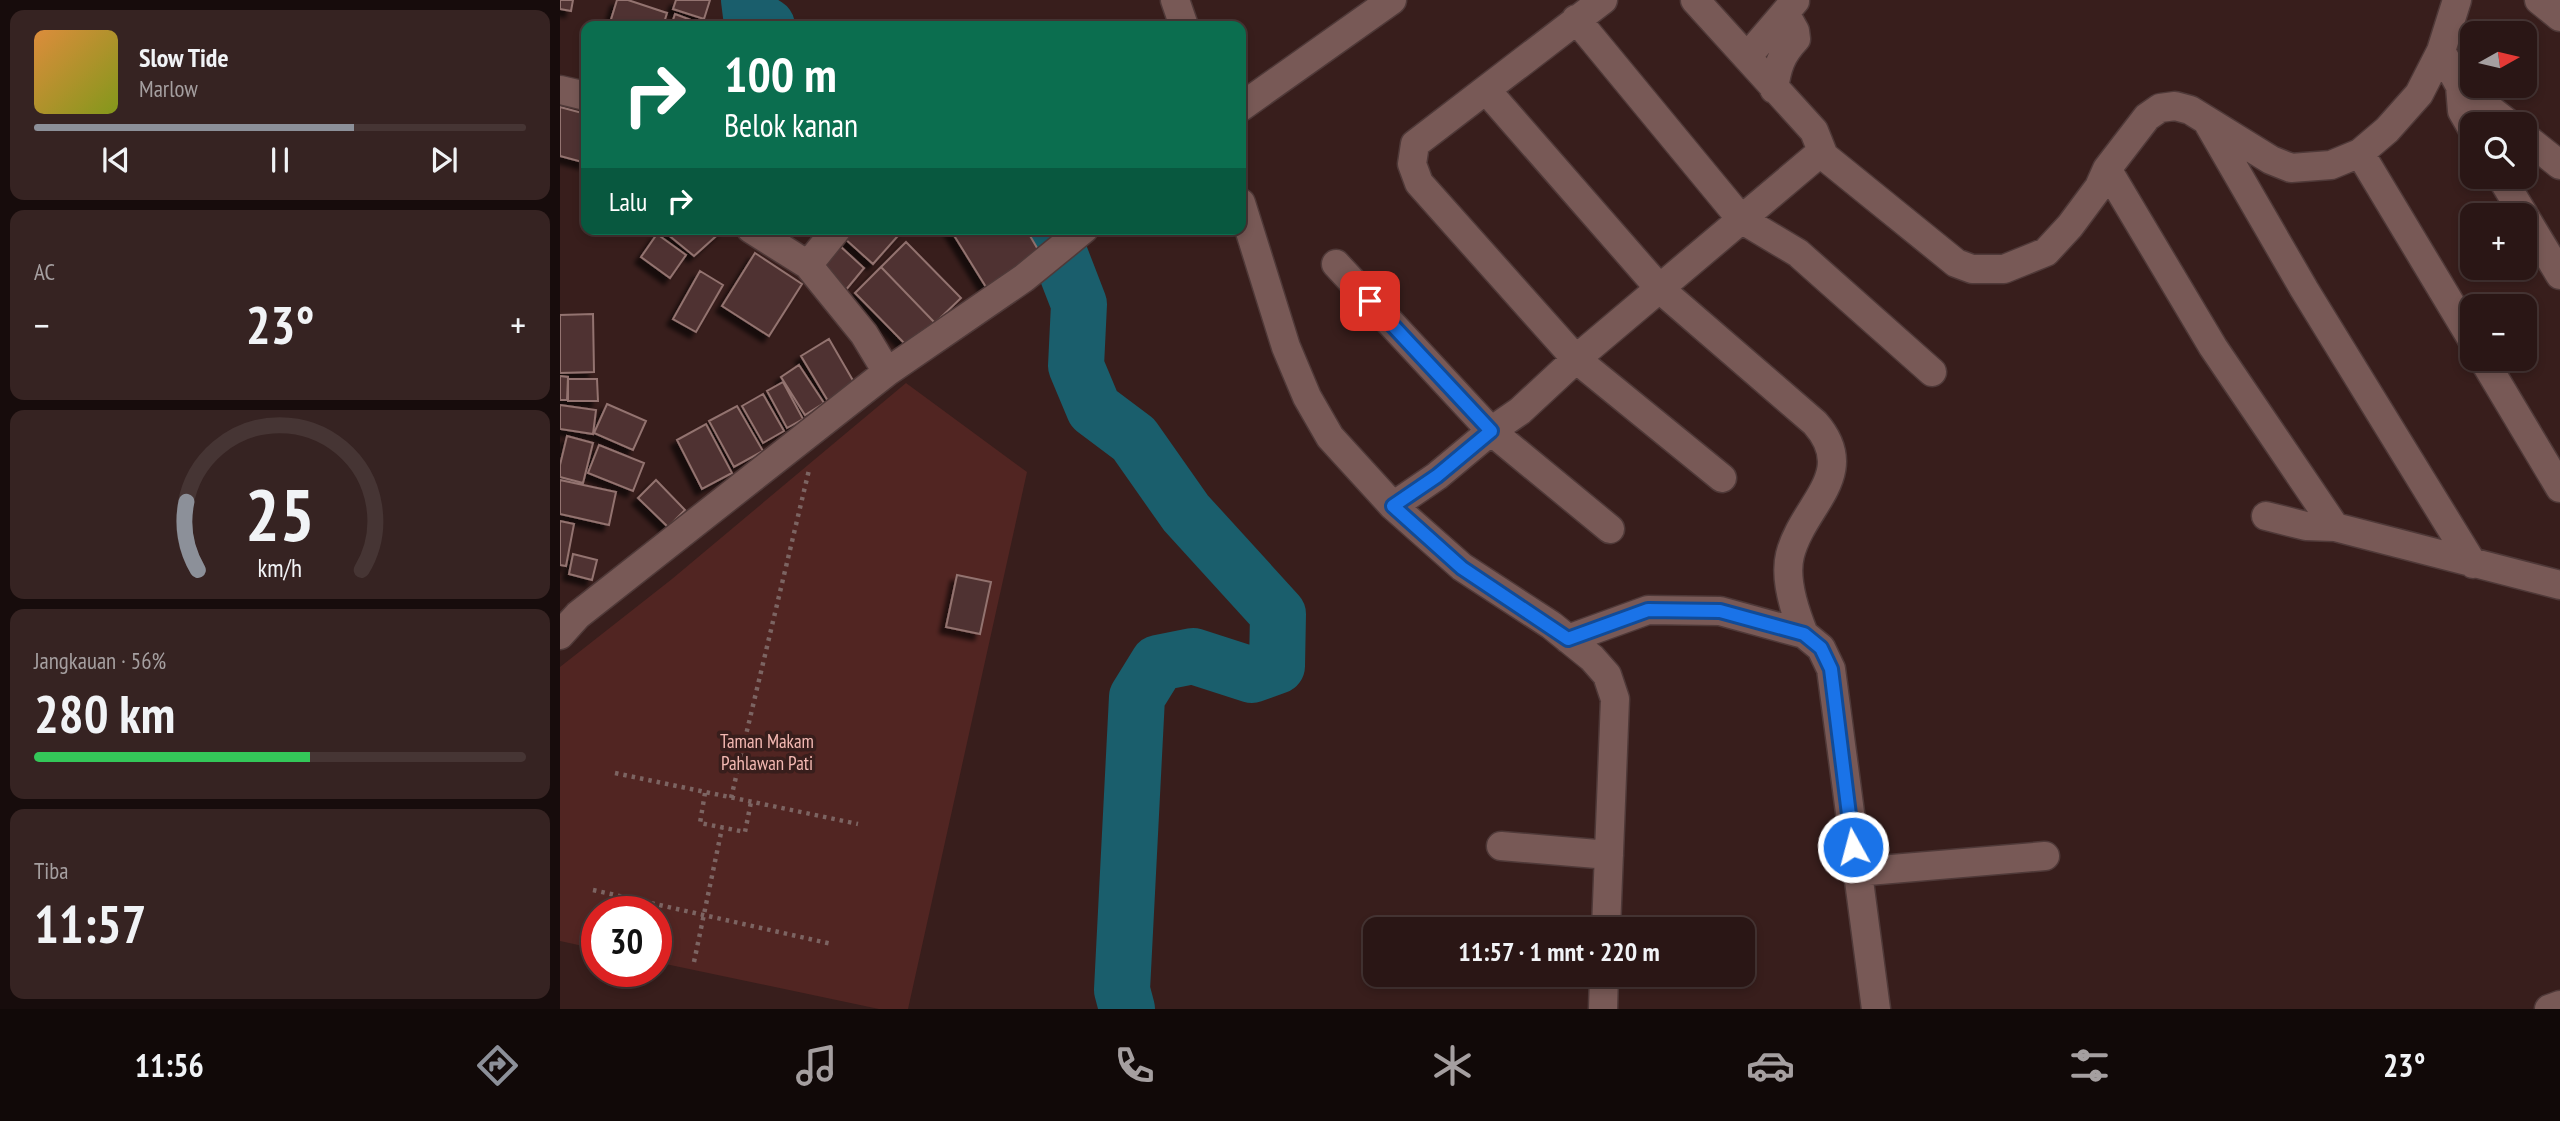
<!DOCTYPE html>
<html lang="id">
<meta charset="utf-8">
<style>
body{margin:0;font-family:"PT Sans Narrow",sans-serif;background:#362322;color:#f1f3f6;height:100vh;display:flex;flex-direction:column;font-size:26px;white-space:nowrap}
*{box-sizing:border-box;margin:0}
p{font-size:23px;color:#a59fa0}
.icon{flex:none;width:38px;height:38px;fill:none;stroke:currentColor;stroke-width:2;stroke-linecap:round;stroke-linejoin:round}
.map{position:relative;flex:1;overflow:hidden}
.details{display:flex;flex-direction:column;gap:10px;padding:10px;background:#170c0c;width:560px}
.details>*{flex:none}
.guide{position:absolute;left:21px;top:21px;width:665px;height:214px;border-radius:14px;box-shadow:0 4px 10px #0003,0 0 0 2px #463534;background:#0b6e4f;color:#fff;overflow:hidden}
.needle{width:46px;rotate:82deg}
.fabs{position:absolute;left:1900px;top:21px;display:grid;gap:14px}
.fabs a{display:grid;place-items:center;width:77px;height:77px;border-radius:14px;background:#2a1615;box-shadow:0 4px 10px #0003,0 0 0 2px #463534;font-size:35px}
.speed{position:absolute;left:21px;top:896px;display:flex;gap:14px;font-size:35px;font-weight:700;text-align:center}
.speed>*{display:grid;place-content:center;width:91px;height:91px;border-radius:50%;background:#2a1615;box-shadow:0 4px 10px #0003,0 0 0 2px #463534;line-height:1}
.speed .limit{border:10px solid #d22;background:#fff;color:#111}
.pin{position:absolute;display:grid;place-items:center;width:60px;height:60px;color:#fff;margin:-30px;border-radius:14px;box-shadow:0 4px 10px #0006}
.me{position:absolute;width:77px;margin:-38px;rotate:353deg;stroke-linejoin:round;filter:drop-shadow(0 0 5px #0008)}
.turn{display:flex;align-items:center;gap:24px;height:147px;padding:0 28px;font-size:32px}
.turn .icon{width:91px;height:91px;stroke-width:2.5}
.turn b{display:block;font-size:49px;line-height:60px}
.then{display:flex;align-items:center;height:66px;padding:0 28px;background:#0003;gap:14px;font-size:26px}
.big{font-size:52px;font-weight:600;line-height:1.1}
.details .widget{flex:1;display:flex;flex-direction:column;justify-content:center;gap:10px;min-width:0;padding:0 24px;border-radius:14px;background:#362322}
.details .dial{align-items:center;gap:0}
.dial svg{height:182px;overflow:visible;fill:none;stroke:#463534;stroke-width:7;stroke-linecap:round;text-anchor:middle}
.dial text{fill:#f1f3f6;stroke:none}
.song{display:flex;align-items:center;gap:21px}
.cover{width:84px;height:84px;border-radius:10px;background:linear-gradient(135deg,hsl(30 70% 55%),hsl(70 70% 35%))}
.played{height:7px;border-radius:4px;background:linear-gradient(90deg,#8c9099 65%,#463534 65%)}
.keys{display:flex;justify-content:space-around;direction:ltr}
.heat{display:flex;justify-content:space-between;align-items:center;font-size:38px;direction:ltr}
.charge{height:10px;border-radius:5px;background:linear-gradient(90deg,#34c759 56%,#463534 0)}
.trip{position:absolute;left:803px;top:917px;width:392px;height:70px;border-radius:14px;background:#2a1615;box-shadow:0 4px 10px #0003,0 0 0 2px #463534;font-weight:600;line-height:70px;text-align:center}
.menu{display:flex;height:112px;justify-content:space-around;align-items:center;background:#110908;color:#a59fa0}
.menu .icon{width:49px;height:49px}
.menu .selected{color:#8c9099}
.menu b{font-size:32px;color:#f1f3f6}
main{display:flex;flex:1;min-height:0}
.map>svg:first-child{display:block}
.green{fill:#512522}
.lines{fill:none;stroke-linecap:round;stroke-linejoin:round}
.river{stroke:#1a5e6c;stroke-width:56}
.building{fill:#4f3330;stroke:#937370;stroke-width:2;filter:url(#shadow)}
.minor-casing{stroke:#4f3938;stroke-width:31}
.path{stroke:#7c6462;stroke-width:4.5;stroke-dasharray:3.5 5;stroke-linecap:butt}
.minor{stroke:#785956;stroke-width:28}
.route-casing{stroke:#114b97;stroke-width:18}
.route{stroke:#1a73e8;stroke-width:12}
.labels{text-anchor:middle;stroke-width:7;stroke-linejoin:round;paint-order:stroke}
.park-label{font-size:19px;fill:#f3b8b2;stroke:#381e1c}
</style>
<main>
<section class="details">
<div class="widget">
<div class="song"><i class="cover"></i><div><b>Slow Tide</b><p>Marlow</p></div></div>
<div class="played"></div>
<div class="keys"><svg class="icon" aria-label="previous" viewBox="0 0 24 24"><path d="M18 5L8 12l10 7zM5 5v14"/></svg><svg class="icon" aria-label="pause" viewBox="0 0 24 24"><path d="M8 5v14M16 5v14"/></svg><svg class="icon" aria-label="next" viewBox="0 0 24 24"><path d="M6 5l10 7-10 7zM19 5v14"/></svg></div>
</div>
<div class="widget"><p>AC</p>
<div class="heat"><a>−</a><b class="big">23°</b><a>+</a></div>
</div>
<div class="widget dial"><svg viewBox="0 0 100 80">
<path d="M14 69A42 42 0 1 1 86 69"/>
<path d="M14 69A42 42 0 0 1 9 39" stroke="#8c9099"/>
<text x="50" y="56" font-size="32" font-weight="700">25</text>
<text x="50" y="72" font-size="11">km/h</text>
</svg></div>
<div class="widget"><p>Jangkauan · 56%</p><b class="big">280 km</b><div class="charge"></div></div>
<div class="widget"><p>Tiba</p><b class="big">11:57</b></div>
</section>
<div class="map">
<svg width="2000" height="1009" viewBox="0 0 2000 1009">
<defs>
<filter id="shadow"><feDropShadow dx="-6" dy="6" stdDeviation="2" flood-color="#0009"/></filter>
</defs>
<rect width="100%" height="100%" fill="#381e1c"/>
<path class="green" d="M346,383L467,472L348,1009H319L96,962V912H37V949L0,941V667L112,579Z"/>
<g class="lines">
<path class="river" d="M189,0L191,16L207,26
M490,229L519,304L516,366L534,409L574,439L626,513L718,614L717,666L692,675L633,656L598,663L577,697L562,990L567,1009"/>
</g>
<path class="building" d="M0,0H13L11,11L0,9Z
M57,0H68L107,13L103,26H49Z
M116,0H150L144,19L113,9Z
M115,14L139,23L137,26H111Z
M0,107L26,114V163L0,156Z
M101,229H164L134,256Z
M292,229H344L313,264L284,238Z
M390,229H466L480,253L426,287Z
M97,234L126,255L110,278L81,257Z
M346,242L401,298L375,323L321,267Z
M280,246L304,268L285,291L259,270Z
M195,253L242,284L209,336L162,306Z
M321,267L375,323L350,349L295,293Z
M140,271L163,285L136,332L113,319Z
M33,314L34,372L0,373V315Z
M269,339L295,384L268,401L241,356Z
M239,365L264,403L245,415L221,377Z
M0,376L8,377L7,400H0Z
M8,379H37L38,401H8Z
M223,382L243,419L227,428L207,391Z
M203,394L224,431L203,443L182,406Z
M47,404L86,421L73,450L34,433Z
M0,405L36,410L33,434L0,429Z
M177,406L203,451L174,467L149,421Z
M146,424L172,473L142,489L117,440Z
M7,436L33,443L23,483L0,477V465Z
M39,445L84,463L73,491L28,473Z
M0,480L56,492L49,525L0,514Z
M96,480L125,510L108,527L78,498Z
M0,521L14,524L6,566L0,565Z
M13,554L37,560L32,580L9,574Z
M397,575L431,582L420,634L386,627Z"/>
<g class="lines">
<defs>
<path id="minor" d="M615,0L624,26
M1043,0L855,144L852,164L859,183L1016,359L1162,478
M1135,0L1254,131L1264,156
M1979,0L2000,17
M1016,19L1181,219L1238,253L1372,372
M1881,51L1900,86L1949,124
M1187,57L1235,1
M1900,86L1902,111L1913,130
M1214,89C1217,67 1221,55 1236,39L1235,31L1225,13
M0,90L26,96
M927,91L1100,289L1255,423C1300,474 1243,504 1230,555C1224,579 1235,612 1244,634
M681,107L832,0
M1648,123L1744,289L1913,564
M1965,137L2000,165
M1800,153L1913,341
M1547,169L1653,347L1775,527
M1941,177L1964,215
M681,203L726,347L747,397L770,437L833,506L902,567L991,625L1032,658L1047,675L1055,699L1046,929
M1965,217L2000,275
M191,229L248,265L304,334L327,372
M776,264L931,431L1050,529
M248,265L277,229
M1923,359L2000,488
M833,506L877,476L931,431L960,411L1016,359L1254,158L1264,156L1396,263L1412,269H1444L1486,252L1510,226L1539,187L1547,169L1587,117L1600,108L1615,106L1630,110L1711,160L1731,168L1771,165L1800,153L1827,130L1859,94L1881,51L1897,0
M1706,516L1746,526L1775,527L2000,585
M0,635L18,615L327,372L464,278L524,229
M1008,639L1088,610L1160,611L1244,634L1261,648L1271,669L1316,1009
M941,846L1049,855
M1296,872L1485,856
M1043,1009L1044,975
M1989,1009L2000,1005"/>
</defs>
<use href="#minor" class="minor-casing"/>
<path class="path" d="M55,773L298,824
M145,793L140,823L185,832L191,802
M171,798L249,470
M33,890L272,944
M134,962L162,828"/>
<use href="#minor" class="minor"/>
</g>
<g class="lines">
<defs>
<path id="route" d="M810,301L931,431L877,476L833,506L902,568L1008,639L1088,610L1160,611L1244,634L1261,648L1271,669L1293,847"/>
</defs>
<use href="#route" class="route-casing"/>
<use href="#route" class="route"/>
</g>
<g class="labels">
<g class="park-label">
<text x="207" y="748">Taman Makam<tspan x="207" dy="22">Pahlawan Pati</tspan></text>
</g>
</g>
</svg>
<div class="fabs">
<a><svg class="needle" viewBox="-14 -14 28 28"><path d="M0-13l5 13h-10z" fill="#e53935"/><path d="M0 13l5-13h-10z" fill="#a59fa0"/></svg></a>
<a><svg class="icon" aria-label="search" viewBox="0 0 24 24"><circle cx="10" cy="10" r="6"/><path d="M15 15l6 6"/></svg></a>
<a>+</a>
<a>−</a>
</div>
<div class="speed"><div class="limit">30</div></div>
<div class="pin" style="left:810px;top:301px;background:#d93025"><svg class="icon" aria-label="arrive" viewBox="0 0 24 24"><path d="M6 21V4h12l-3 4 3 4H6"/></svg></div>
<svg class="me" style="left:1293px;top:847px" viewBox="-20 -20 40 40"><circle r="17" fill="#1a73e8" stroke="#fff" stroke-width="3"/><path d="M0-11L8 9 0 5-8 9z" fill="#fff"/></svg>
<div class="trip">11:57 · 1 mnt · 220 m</div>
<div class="guide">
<div class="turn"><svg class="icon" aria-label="right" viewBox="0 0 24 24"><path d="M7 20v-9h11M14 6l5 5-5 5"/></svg><div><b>100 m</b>Belok kanan</div></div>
<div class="then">Lalu<svg class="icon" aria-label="right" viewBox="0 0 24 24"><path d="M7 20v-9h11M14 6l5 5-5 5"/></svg></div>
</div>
</div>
</main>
<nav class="menu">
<b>11:56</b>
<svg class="icon selected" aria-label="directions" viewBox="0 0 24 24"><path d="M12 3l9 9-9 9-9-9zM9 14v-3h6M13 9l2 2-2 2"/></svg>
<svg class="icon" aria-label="music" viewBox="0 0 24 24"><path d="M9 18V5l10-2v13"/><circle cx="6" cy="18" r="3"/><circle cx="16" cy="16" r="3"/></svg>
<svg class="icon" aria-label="phone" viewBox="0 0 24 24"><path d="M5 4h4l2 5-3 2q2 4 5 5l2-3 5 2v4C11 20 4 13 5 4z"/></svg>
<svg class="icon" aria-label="climate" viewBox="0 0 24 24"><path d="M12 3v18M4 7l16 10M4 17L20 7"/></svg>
<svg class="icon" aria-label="car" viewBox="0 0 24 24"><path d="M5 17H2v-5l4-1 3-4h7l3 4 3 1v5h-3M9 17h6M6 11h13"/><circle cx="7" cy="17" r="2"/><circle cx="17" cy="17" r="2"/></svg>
<svg class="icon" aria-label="filters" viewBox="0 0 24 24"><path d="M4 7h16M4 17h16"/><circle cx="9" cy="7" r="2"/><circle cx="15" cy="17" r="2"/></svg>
<b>23°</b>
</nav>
